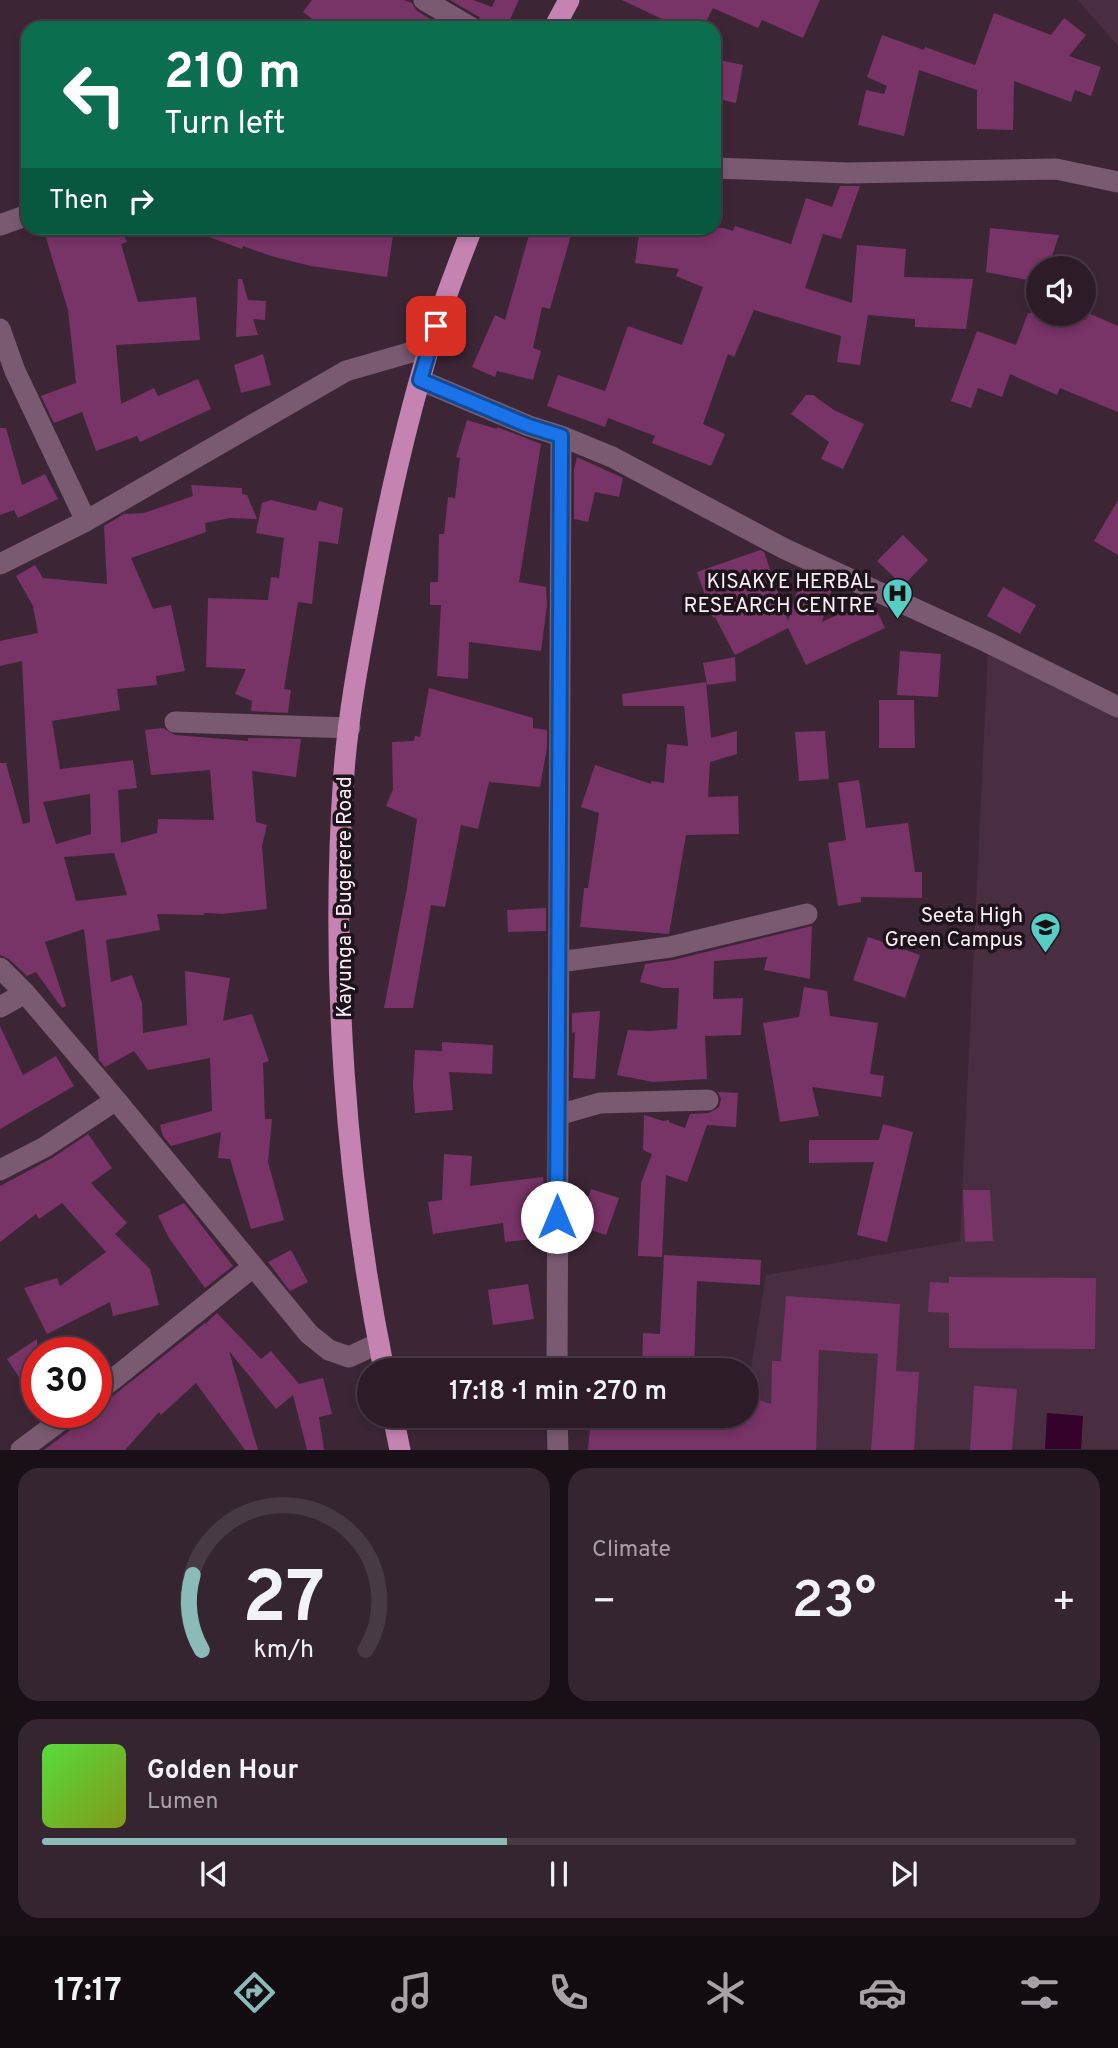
<!DOCTYPE html>
<meta charset="utf-8">
<style>
body{margin:0;font-family:Overpass,sans-serif;background:#352530;color:#f1f3f6;height:100vh;display:flex;flex-direction:column;font-size:26px;white-space:nowrap}
*{box-sizing:border-box;margin:0}
p{font-size:23px;color:#a7a1a8}
.icon{flex:none;width:38px;height:38px;fill:none;stroke:currentColor;stroke-width:2;stroke-linecap:round;stroke-linejoin:round}
.map{position:relative;height:1450px;overflow:hidden}
.panel{display:flex;flex-direction:column;gap:18px;padding:18px;background:#190f16;flex:1}
.panel>*{flex:none}
.guide{position:absolute;left:21px;top:21px;width:700px;height:214px;border-radius:21px;box-shadow:0 4px 10px #0003,0 0 0 2px #483a45;background:#0b6e4f;color:#fff;overflow:hidden}
.fabs{position:absolute;left:1026px;top:256px;display:grid;gap:14px}
.fabs a{display:grid;place-items:center;width:70px;height:70px;border-radius:50%;background:#2d1c28;box-shadow:0 4px 10px #0003,0 0 0 2px #483a45;font-size:35px}
.speed{position:absolute;left:21px;top:1337px;display:flex;gap:14px;font-size:35px;font-weight:700;text-align:center}
.speed>*{display:grid;place-content:center;width:91px;height:91px;border-radius:50%;background:#2d1c28;box-shadow:0 4px 10px #0003,0 0 0 2px #483a45;line-height:1}
.speed .limit{border:10px solid #d22;background:#fff;color:#111}
.pin{position:absolute;display:grid;place-items:center;width:60px;height:60px;color:#fff;margin:-30px;border-radius:14px;box-shadow:0 4px 10px #0006}
.me{position:absolute;width:77px;margin:-38px;rotate:0deg;stroke-linejoin:round;filter:drop-shadow(0 0 5px #0008)}
.turn{display:flex;align-items:center;gap:24px;height:147px;padding:0 28px;font-size:32px}
.turn .icon{width:91px;height:91px;stroke-width:2.5}
.turn b{display:block;font-size:49px;line-height:60px}
.then{display:flex;align-items:center;height:66px;padding:0 28px;background:#0003;gap:14px;font-size:26px}
.big{font-size:52px;font-weight:600;line-height:1.1}
.panel .card{flex:1;display:flex;flex-direction:column;justify-content:center;gap:10px;min-width:0;padding:0 24px;border-radius:21px;background:#352530}
.panel .dial{align-items:center;gap:0}
.dial svg{height:182px;overflow:visible;fill:none;stroke:#483a45;stroke-width:7;stroke-linecap:round;text-anchor:middle}
.dial text{fill:#f1f3f6;stroke:none}
.song{display:flex;align-items:center;gap:21px}
.cover{width:84px;height:84px;border-radius:10px;background:linear-gradient(135deg,hsl(110 70% 55%),hsl(70 70% 35%))}
.played{height:7px;border-radius:4px;background:linear-gradient(90deg,#8bbbb9 45%,#483a45 45%)}
.keys{display:flex;justify-content:space-around;direction:ltr}
.heat{display:flex;justify-content:space-between;align-items:center;font-size:38px;direction:ltr}
.panel .tiles{flex:1;display:grid;gap:18px;grid-template-columns:1fr 1fr}
.card:last-child{grid-column:span 2}
.trip{position:absolute;left:357px;top:1358px;width:402px;height:70px;border-radius:35px;background:#2d1c28;box-shadow:0 4px 10px #0003,0 0 0 2px #483a45;font-weight:600;line-height:70px;text-align:center}
.tab-bar{display:flex;height:112px;justify-content:space-around;align-items:center;background:#120b10;color:#a7a1a8}
.tab-bar .icon{width:49px;height:49px}
.tab-bar .on{color:#8bbbb9}
.tab-bar b{font-size:32px;color:#f1f3f6}
.map>svg:first-child{display:block}
.built{fill:#492d41}
.water{fill:#34022a}
.building{fill:#783367;fill-rule:evenodd}
.lines{fill:none;stroke-linecap:round;stroke-linejoin:round}
.street{stroke:#7a5a70;stroke-width:21}
.primary{stroke:#c483b1;stroke-width:21}
.route-casing{stroke:#114b97;stroke-width:18}
.route{stroke:#1a73e8;stroke-width:12}
.labels{text-anchor:middle;stroke-width:7;stroke-linejoin:round;paint-order:stroke}
.poi-label{font-size:21px;fill:#fdeef8;stroke:#1d131a;text-anchor:end}
.street-label{font-size:21px;fill:#fdeef8;stroke:#1d131a}
</style>
<div class="map">
<svg width="1118" height="1450" viewBox="0 0 1118 1450">
<rect width="100%" height="100%" fill="#3c2636"/>
<path class="built" d="M1078,0H1118V46Z
M988,653L1118,718V1449L739,1450L744,1416H747V1393L766,1275L960,1241Z"/>
<path class="water" d="M1047,1413L1083,1416L1081,1449H1045Z"/>
<path class="building" d="M312,0H404L412,3L417,11L446,28H374L361,22L356,28H324L303,12Z
M450,0H473L492,7L495,0H519L506,28H485L479,17Z
M622,0H820L803,38L762,20L758,28L713,8L703,28H681Z
M994,13L1051,35L1064,18L1086,35L1069,56L1101,67L1091,96L1075,90L1071,102L1014,81L1013,130L977,129V90L919,70L904,136L858,125L866,90L884,94L887,86L867,77L882,35L924,50L925,47L975,65Z
M714,59L743,65L736,103L714,98Z
M840,186H860L841,239L823,234L805,288L852,303L857,245L906,249L904,277L973,279L966,329L915,327V319L868,315L860,365L837,362L841,336L754,310L734,357L728,354L703,424L725,434L711,466L652,443L655,436L608,418L605,427L547,406L558,375L605,391L628,326L682,345L703,287L676,276L679,269L635,263L640,228H724L733,231L735,226L791,244L806,198L832,207Z
M43,228H121L127,242L121,244L138,302L196,297L200,340L116,345L121,404L154,388L158,396L198,379L211,409L140,442L137,436L96,451L82,412L54,423L41,396L76,383L68,310Z
M191,228H394L387,277L311,266L271,256L243,246L242,249L190,230Z
M531,228H573L550,309L542,307L533,348L541,351L533,380L497,371L495,377L472,367L495,315L505,320Z
M990,228L1059,235L1048,268H1038V282L986,272Z
M238,279H242L248,300L266,301L265,320L253,319L258,335L236,337Z
M1028,313H1066L1085,320L1088,313L1118,326V412L1060,388L1057,395L1010,374L1002,397L978,388L971,408L951,401L977,331L1016,345Z
M263,354L271,385L241,393L234,365Z
M806,395H813L834,410L864,424L843,469L821,459L829,442L791,414Z
M467,420L497,429V427L541,444L519,582L546,587L547,605L541,651L469,642L468,679L437,676L441,605H430V582H438L439,534H444L448,497L455,498L460,458L456,457Z
M0,428H6L22,485L45,474L58,499L18,518L14,510L0,515Z
M577,457L623,478L619,497L595,492L588,522L574,519V470Z
M191,485L242,488V494L247,495L257,519L230,518L205,523L206,532L131,558L153,609L171,605L185,671L156,676L157,685L117,689L120,710L52,721L60,769L133,760L137,788L118,790L121,843L157,833L158,819L214,820L210,770L151,775L145,730L163,728L175,735L248,741V738L301,739L296,777L252,771L256,822L267,825L262,846L267,909L222,914L204,913V915L157,914L160,930L106,940L111,982L132,975L142,1003L143,1033L187,1025L185,971L230,978L223,1021L252,1014L269,1061L263,1063L265,1119H272L268,1162L284,1220L251,1229L230,1159L218,1158L221,1132L171,1146L163,1136L160,1125L212,1111L210,1058L148,1070L134,1051L105,1067L99,1060L84,929L45,942L66,1006L62,1008L36,972L27,976L9,959L0,955V763H6L23,824L30,822L22,661L0,666V641L38,633L33,606L16,576L35,565L43,578L107,584L104,526L124,514L144,513L193,496ZM90,794L91,834L56,844L43,802ZM114,853L127,895L76,901L64,857Z
M271,500L316,511L319,501L343,508L338,544L319,541L312,604L298,602L284,689L291,690L288,713L251,711L252,701L235,694L246,669L206,667L208,598L268,600L271,577L279,578L284,538L256,533L262,503Z
M1118,500V555L1094,541Z
M903,535L928,560L903,586L877,561Z
M760,550L764,552L788,621L803,572L833,586L822,622L867,601L874,605L885,628L806,665L788,628L735,655L715,617L713,618L697,572Z
M1003,587L1036,605L1020,634L987,616Z
M900,651L941,654L938,697L897,695Z
M735,657L736,681L707,685L703,663Z
M706,682L711,738L737,731V754L710,762L708,797L738,796L739,834L686,835L669,934L580,927L584,888H588L599,813L581,807L595,765L651,784V781L664,783L667,744L688,746L684,706H623L622,694Z
M429,688L533,718V728L547,730V748L540,787L489,782L478,829L461,825L445,907L431,905L413,1008H384L407,888L417,819L386,806L393,789L392,742L414,741L415,736L420,737Z
M879,700H914L915,748H879Z
M825,731L829,779L799,781L795,732Z
M859,780L866,828L908,823L915,872H922V898L861,897V902L838,906L828,843L846,840L838,783Z
M546,908V931L508,932L507,910Z
M812,926L810,979L764,970L767,957L714,961L713,999L743,998L741,1035L705,1036L707,1079L653,1082L617,1075L628,1030L649,1031L677,1029L679,988H663L640,982L645,964L673,960Z
M868,937L920,955L905,998L853,980Z
M804,987L827,991L830,1016L878,1023L870,1074L884,1076L881,1097L812,1087L819,1116L780,1122L763,1023L799,1017Z
M600,1011L595,1079L573,1078L575,1032L572,1033V1013Z
M0,1026L23,1075L56,1056L74,1086L0,1129Z
M442,1042L493,1045L492,1074L449,1072L453,1110L415,1113L413,1085L415,1050L442,1051Z
M718,1092L738,1093L736,1127L707,1125L687,1182L666,1175L662,1257L638,1256L641,1183L652,1154L643,1150L644,1115L663,1121L669,1120V1122L685,1128L690,1114L709,1113L719,1107L721,1099Z
M883,1124L913,1132L887,1242L857,1235L874,1162L809,1163V1140H879Z
M88,1134L112,1168L91,1183L127,1223L115,1234L150,1269L159,1305L113,1316L110,1302L47,1334L24,1288L57,1278L60,1286L106,1252L62,1203L39,1219L36,1214L0,1242V1186L52,1158Z
M444,1154L472,1156L470,1186L543,1177L545,1197H538L542,1238L505,1242L503,1223L433,1234L428,1202L442,1200Z
M591,1189L619,1198L606,1235L579,1226Z
M963,1190H990L993,1241L965,1242Z
M184,1203L233,1266L205,1288L169,1238L158,1216Z
M291,1250L308,1282L290,1291L268,1262Z
M664,1255L761,1260L760,1285L697,1281L694,1370H642L643,1333L660,1334Z
M949,1277L1096,1278L1095,1349L949,1348V1313L928,1312L930,1282L949,1283Z
M528,1284L534,1319L493,1325L488,1290Z
M786,1296L900,1304L896,1371L919,1372L914,1450H871L878,1354L819,1350L816,1450H588L591,1416H747V1396L771,1404L772,1361H781Z
M217,1313L261,1359L271,1351L299,1384L323,1378L332,1414L319,1417L324,1450H307L293,1395L276,1409L229,1351L258,1450H245L196,1383L161,1415L159,1412L125,1450H44L80,1423L85,1412H96L104,1403L205,1323L209,1327L206,1323Z
M37,1339V1404L7,1359Z
M974,1386L1017,1389L1012,1450H970Z"/>
<g class="lines">
<path class="street" d="M424,0L472,28
M714,168L848,173L1056,169L1118,182
M0,225L28,215
M0,329L15,371L86,521
M420,380L529,426L561,436L612,457L785,549L987,642L1118,707
M0,564L86,521L346,371L429,347
M175,722L350,728
M559,962L670,947L807,914
M0,968L25,993L116,1100L309,1334L329,1350L349,1357L379,1343
M0,1007L25,993
M558,1115L600,1103L708,1100
M0,1170L45,1147L116,1100
M557,1370L561,436
M96,1393L253,1267
M557,1416L558,1450
M21,1450L72,1412"/>
<path class="primary" d="M554,28L569,0
M384,1370C345,1177 330,969 344,772C348,718 358,663 368,610C384,522 403,434 429,348C441,307 457,268 472,228
M393,1416L400,1450"/>
</g>
<g class="lines">
<defs>
<path id="route" d="M436,326L420,380L529,426L561,436L557,1217"/>
</defs>
<use href="#route" class="route-casing"/>
<use href="#route" class="route"/>
</g>
<defs>
<symbol id="hospital-pin" viewBox="-11 -11 22 30"><path d="M0 17L-7.5 6A9.5 9.5 0 1 1 7.5 6Z" fill="#56cec4" stroke="#1d131a"/><path d="M-5-5h3v3.5h4V-5h3V5h-3V1.5h-4V5h-3Z" fill="#111"/></symbol>
<symbol id="school-pin" viewBox="-11 -11 22 30"><path d="M0 17L-7.5 6A9.5 9.5 0 1 1 7.5 6Z" fill="#56cec4" stroke="#1d131a"/><path d="M0-5L7-2L0 1L-7-2ZM-4 1L0 2.5L4 1V4Q0 6-4 4Z" fill="#111"/></symbol>
</defs>
<g fill-rule="evenodd">
<use href="#hospital-pin" x="880" y="576" width="35" height="47"/>
<use href="#school-pin" x="1028" y="910" width="35" height="47"/>
</g>
<g class="labels">
<g class="poi-label">
<text x="875" y="588">KISAKYE HERBAL<tspan x="875" dy="24">RESEARCH CENTRE</tspan></text>
<text x="1023" y="922">Seeta High<tspan x="1023" dy="24">Green Campus</tspan></text>
</g>
<g class="street-label">
<text transform="translate(344 897) rotate(-90)" y="7">Kayunga - Bugerere Road</text>
</g>
</g>
</svg>
<div class="fabs">
<a><svg class="icon" aria-label="sound" viewBox="0 0 24 24"><path d="M4 9h4l5-4v14l-5-4H4zM17 9q2 3 0 6"/></svg></a>
</div>
<div class="speed"><div class="limit">30</div></div>
<div class="pin" style="left:436px;top:326px;background:#d93025"><svg class="icon" aria-label="arrive" viewBox="0 0 24 24"><path d="M6 21V4h12l-3 4 3 4H6"/></svg></div>
<svg class="me" style="left:557px;top:1217px" viewBox="-20 -20 40 40"><circle r="19" fill="#fff"/><path d="M0-13L10 11 0 6-10 11z" fill="#1a73e8"/></svg>
<div class="trip">17:18 · 1 min · 270 m</div>
<div class="guide">
<div class="turn"><svg class="icon" aria-label="left" viewBox="0 0 24 24"><path d="M17 20v-9H6M10 6l-5 5 5 5"/></svg><div><b>210 m</b>Turn left</div></div>
<div class="then">Then<svg class="icon" aria-label="right" viewBox="0 0 24 24"><path d="M7 20v-9h11M14 6l5 5-5 5"/></svg></div>
</div>
</div>
<section class="panel">
<div class="tiles">
<div class="card dial"><svg viewBox="0 0 100 80">
<path d="M14 69A42 42 0 1 1 86 69"/>
<path d="M14 69A42 42 0 0 1 10 36" stroke="#8bbbb9"/>
<text x="50" y="56" font-size="32" font-weight="700">27</text>
<text x="50" y="72" font-size="11">km/h</text>
</svg></div>
<div class="card"><p>Climate</p>
<div class="heat"><a>−</a><b class="big">23°</b><a>+</a></div>
</div>
<div class="card">
<div class="song"><i class="cover"></i><div><b>Golden Hour</b><p>Lumen</p></div></div>
<div class="played"></div>
<div class="keys"><svg class="icon" aria-label="previous" viewBox="0 0 24 24"><path d="M18 5L8 12l10 7zM5 5v14"/></svg><svg class="icon" aria-label="pause" viewBox="0 0 24 24"><path d="M8 5v14M16 5v14"/></svg><svg class="icon" aria-label="next" viewBox="0 0 24 24"><path d="M6 5l10 7-10 7zM19 5v14"/></svg></div>
</div>
</div>
</section>
<nav class="tab-bar">
<b>17:17</b>
<svg class="icon on" aria-label="directions" viewBox="0 0 24 24"><path d="M12 3l9 9-9 9-9-9zM9 14v-3h6M13 9l2 2-2 2"/></svg>
<svg class="icon" aria-label="music" viewBox="0 0 24 24"><path d="M9 18V5l10-2v13"/><circle cx="6" cy="18" r="3"/><circle cx="16" cy="16" r="3"/></svg>
<svg class="icon" aria-label="phone" viewBox="0 0 24 24"><path d="M5 4h4l2 5-3 2q2 4 5 5l2-3 5 2v4C11 20 4 13 5 4z"/></svg>
<svg class="icon" aria-label="climate" viewBox="0 0 24 24"><path d="M12 3v18M4 7l16 10M4 17L20 7"/></svg>
<svg class="icon" aria-label="car" viewBox="0 0 24 24"><path d="M5 17H2v-5l4-1 3-4h7l3 4 3 1v5h-3M9 17h6M6 11h13"/><circle cx="7" cy="17" r="2"/><circle cx="17" cy="17" r="2"/></svg>
<svg class="icon" aria-label="filters" viewBox="0 0 24 24"><path d="M4 7h16M4 17h16"/><circle cx="9" cy="7" r="2"/><circle cx="15" cy="17" r="2"/></svg>
</nav>
